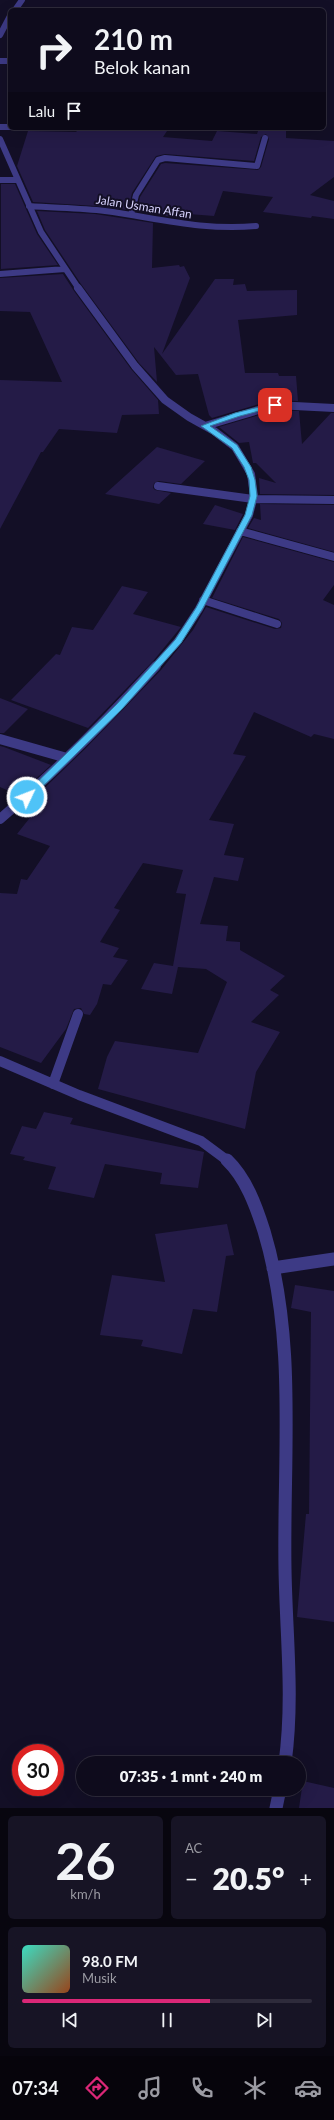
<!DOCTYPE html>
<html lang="id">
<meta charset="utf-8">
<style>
body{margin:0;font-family:Lato,sans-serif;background:#171425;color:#f1f3f6;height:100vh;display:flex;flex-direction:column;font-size:15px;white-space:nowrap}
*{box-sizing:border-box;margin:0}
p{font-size:13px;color:#9b9ba3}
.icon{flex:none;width:22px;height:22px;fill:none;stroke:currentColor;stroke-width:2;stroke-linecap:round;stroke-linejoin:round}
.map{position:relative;height:1808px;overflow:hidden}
.details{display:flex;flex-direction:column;gap:8px;padding:8px;background:#08060f;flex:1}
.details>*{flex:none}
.guide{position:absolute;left:8px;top:8px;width:318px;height:122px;border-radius:6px;box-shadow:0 4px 16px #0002,0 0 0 1px #2e2b3b;background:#0e0b1c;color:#f1f3f6;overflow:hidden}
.speed{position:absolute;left:12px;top:1744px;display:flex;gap:8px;font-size:20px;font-weight:700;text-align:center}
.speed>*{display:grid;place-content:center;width:52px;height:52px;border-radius:50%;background:#0e0b1c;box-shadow:0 4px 16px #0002,0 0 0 1px #2e2b3b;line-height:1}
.speed .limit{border:6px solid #d22;background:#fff;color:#111}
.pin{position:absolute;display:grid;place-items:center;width:34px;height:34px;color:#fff;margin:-17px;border-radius:8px;box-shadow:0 2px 6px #0006}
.me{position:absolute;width:44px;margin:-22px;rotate:47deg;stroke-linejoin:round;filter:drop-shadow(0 0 3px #0008)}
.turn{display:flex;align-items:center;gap:14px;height:84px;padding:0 20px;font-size:18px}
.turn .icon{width:52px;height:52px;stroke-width:2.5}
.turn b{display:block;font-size:28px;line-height:34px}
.then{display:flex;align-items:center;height:38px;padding:0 20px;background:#0003;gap:8px;font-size:15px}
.big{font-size:30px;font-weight:800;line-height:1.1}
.details .tile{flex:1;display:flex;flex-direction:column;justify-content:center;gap:6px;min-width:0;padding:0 14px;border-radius:6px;background:#171425}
.details .dial{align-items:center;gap:0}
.dial b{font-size:52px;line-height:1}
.song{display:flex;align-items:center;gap:12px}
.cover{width:48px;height:48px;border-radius:6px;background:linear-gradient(135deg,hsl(170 70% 55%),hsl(20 70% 35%))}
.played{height:4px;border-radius:2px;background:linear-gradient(90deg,#db2777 65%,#2e2b3b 65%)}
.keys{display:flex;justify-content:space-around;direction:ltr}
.heat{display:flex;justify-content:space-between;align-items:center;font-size:22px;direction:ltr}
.details .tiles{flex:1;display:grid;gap:8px;grid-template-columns:1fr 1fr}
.tile:last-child{grid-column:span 2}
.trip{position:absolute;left:76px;top:1756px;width:230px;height:40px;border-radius:20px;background:#0e0b1c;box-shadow:0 4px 16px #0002,0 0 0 1px #2e2b3b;font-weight:800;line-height:40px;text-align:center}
.dock{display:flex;height:64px;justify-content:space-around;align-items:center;background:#06040b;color:#9b9ba3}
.dock .icon{width:28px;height:28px}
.dock .selected{color:#db2777}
.dock b{font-size:18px;color:#f1f3f6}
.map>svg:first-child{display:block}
.building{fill:#241b47}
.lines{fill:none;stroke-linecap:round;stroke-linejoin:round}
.minor-far3{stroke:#3d3a85;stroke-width:6}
.minor-far2{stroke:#3d3a85;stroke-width:8}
.minor-far1{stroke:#3d3a85;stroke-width:10}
.minor{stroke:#3d3a85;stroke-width:13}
.route{fill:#4fc3f7;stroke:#337fa1}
.labels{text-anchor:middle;stroke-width:4;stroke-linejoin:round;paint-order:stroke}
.far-street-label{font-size:12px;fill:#d9d4ff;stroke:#130f26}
</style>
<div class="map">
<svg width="334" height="1808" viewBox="0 0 334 1808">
<rect width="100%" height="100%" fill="#130f26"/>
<path class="building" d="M80,128H169L163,137L212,141L217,131L257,134L259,128H286V138L334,141V177L310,195L334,201V219L312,216L311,218L263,212L273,197L223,191L214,216L189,214L184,219L137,211L140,197L161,164L165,163L258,170L261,167L269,139L266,134L261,137L254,161L165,154L156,156L132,193L128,210L96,206L33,202L17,166L28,131L76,132Z
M1,184H15L37,234L58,265L1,269Z
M37,211L95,214L153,223L152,268L179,265L180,267L184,266L190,278L162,354L215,279H234L233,285L245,284L247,291L297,290V315L238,320L245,373H278L279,376H296L298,401L273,400L212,418L209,415L198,374L176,375L154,347L157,382L139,363L81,284L45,230Z
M63,274L74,291L131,369L158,400L159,414L122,415L117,433L59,429L43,452H41L0,529V380L62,382L30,312L0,311V278Z
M276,410L299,411L302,444L331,413H334V495L260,494L259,478L276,483L256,463H253L249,442L239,443L219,427Z
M157,447L205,461L181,484L159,481L154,483L153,488L155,490L171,493L159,504L105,494Z
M260,504L334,505V552L248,528L254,518L261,520Z
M215,505L243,514L235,530L203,524Z
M243,537L334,562V585L323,600L334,605V739L314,734L311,737L254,712L233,754L246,756L209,820L234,824L224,855L244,858L238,881L214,877L200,924L228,926L226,941L240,942V950L285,976L270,990L279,995L251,1022L280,1032L256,1072L245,1129L98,1089L107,1057L115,1041L198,1053L227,982L206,969L178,967L172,994L141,989L154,963L173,966L186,894L176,893L183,870L143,863L114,908L120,910L100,942L119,948L113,957L128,960L111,985L103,984L97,1004L90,1015L84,1014L81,1008L74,1009L66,1029L41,1063L0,1047V893L17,894L21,879L27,880L50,846L17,834L40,805L31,801L85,749L161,670L193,630L206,607L275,629L281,628L282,623L279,619L212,598Z
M122,586L148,592L133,614L181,627L154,660L95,721L88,728L11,700L56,654L60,655L72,627L93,630Z
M0,698L28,709L4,733H0Z
M0,746L4,747L51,765L18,795L0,787Z
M44,1112L73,1118L70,1124L204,1152L198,1188L160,1184L162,1173L105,1164L94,1198L48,1189L56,1167L23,1160L25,1157L10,1154L22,1126L36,1129Z
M227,1224L234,1255L226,1256L217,1312L193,1309L182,1354L141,1346L143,1340L100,1335L112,1275L165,1282L155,1234Z
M295,1285L334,1291V1622L297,1617L306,1514H309L311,1312L291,1308Z
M303,1781L334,1788V1808H299Z"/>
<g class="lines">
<path class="minor-far3" d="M15,10L22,0
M0,35L10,16
M0,61H10
M0,127H10
M68,128H76
M0,139L41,232L79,289
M0,180H17
M29,206C54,208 80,208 105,211C157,218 203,231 256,226
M131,215L136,195L158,160L165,158L257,166L265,138
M0,274L65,269"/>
<path class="minor-far2" d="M78,288L135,366L165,400L189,417L214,431L235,447L251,474L254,496L249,515L199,609L178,641L155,667
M205,426L275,405L334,408
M158,486L253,499L334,500
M240,531L334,557
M203,600L277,624"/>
<path class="minor-far1" d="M0,739L67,758
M0,819C56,771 107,720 156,666
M0,1061L79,1095L201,1141L228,1161
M53,1084L78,1014"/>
<path class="minor" d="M227,1160C246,1178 256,1206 264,1231C297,1341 283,1455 285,1569C286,1634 294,1698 285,1763
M273,1268L334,1259
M276,1808L280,1789"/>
</g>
<path class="route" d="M275,403H278V406L240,416L210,426L237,445L251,467L255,480L257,496L252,515L203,608L181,643L122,709L30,799H24V795L116,705L175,640L196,608L245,515L250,496L249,480L244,467L232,448L201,426L235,413Z"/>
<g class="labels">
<g class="far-street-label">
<text transform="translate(144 207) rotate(9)" y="4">Jalan Usman Affan</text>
</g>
</g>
</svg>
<div class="speed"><div class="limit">30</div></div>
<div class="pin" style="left:275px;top:405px;background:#d93025"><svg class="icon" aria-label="arrive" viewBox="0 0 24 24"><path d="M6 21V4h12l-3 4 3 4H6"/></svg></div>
<svg class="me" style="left:27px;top:797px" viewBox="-20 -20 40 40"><circle r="17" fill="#4fc3f7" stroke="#fff" stroke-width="3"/><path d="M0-11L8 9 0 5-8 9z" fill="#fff"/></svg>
<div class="trip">07:35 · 1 mnt · 240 m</div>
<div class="guide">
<div class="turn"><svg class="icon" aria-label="right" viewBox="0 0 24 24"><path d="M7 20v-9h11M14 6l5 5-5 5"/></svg><div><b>210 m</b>Belok kanan</div></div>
<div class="then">Lalu<svg class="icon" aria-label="arrive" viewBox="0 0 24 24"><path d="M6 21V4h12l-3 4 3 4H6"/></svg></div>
</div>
</div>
<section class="details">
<div class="tiles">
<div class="tile dial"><b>26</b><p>km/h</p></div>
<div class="tile"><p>AC</p>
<div class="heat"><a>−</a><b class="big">20.5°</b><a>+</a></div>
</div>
<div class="tile">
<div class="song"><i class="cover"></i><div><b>98.0 FM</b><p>Musik</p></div></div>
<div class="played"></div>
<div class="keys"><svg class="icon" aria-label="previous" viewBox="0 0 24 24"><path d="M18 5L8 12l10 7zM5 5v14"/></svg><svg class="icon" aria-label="pause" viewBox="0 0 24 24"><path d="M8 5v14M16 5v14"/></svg><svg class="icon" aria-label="next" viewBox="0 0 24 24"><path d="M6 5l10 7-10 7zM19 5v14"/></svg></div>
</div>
</div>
</section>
<nav class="dock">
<b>07:34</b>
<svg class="icon selected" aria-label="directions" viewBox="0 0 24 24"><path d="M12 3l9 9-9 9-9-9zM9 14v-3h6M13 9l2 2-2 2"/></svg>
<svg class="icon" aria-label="music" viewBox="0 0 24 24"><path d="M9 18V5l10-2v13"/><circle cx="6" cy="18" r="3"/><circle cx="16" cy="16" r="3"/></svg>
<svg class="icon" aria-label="phone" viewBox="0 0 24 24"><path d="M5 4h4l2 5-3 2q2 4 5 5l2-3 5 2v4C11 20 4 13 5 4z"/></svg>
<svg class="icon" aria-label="climate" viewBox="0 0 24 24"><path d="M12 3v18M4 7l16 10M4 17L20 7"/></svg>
<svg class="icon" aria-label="car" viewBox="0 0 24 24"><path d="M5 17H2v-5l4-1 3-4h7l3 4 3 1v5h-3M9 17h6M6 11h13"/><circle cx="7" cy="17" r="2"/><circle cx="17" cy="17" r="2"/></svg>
</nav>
